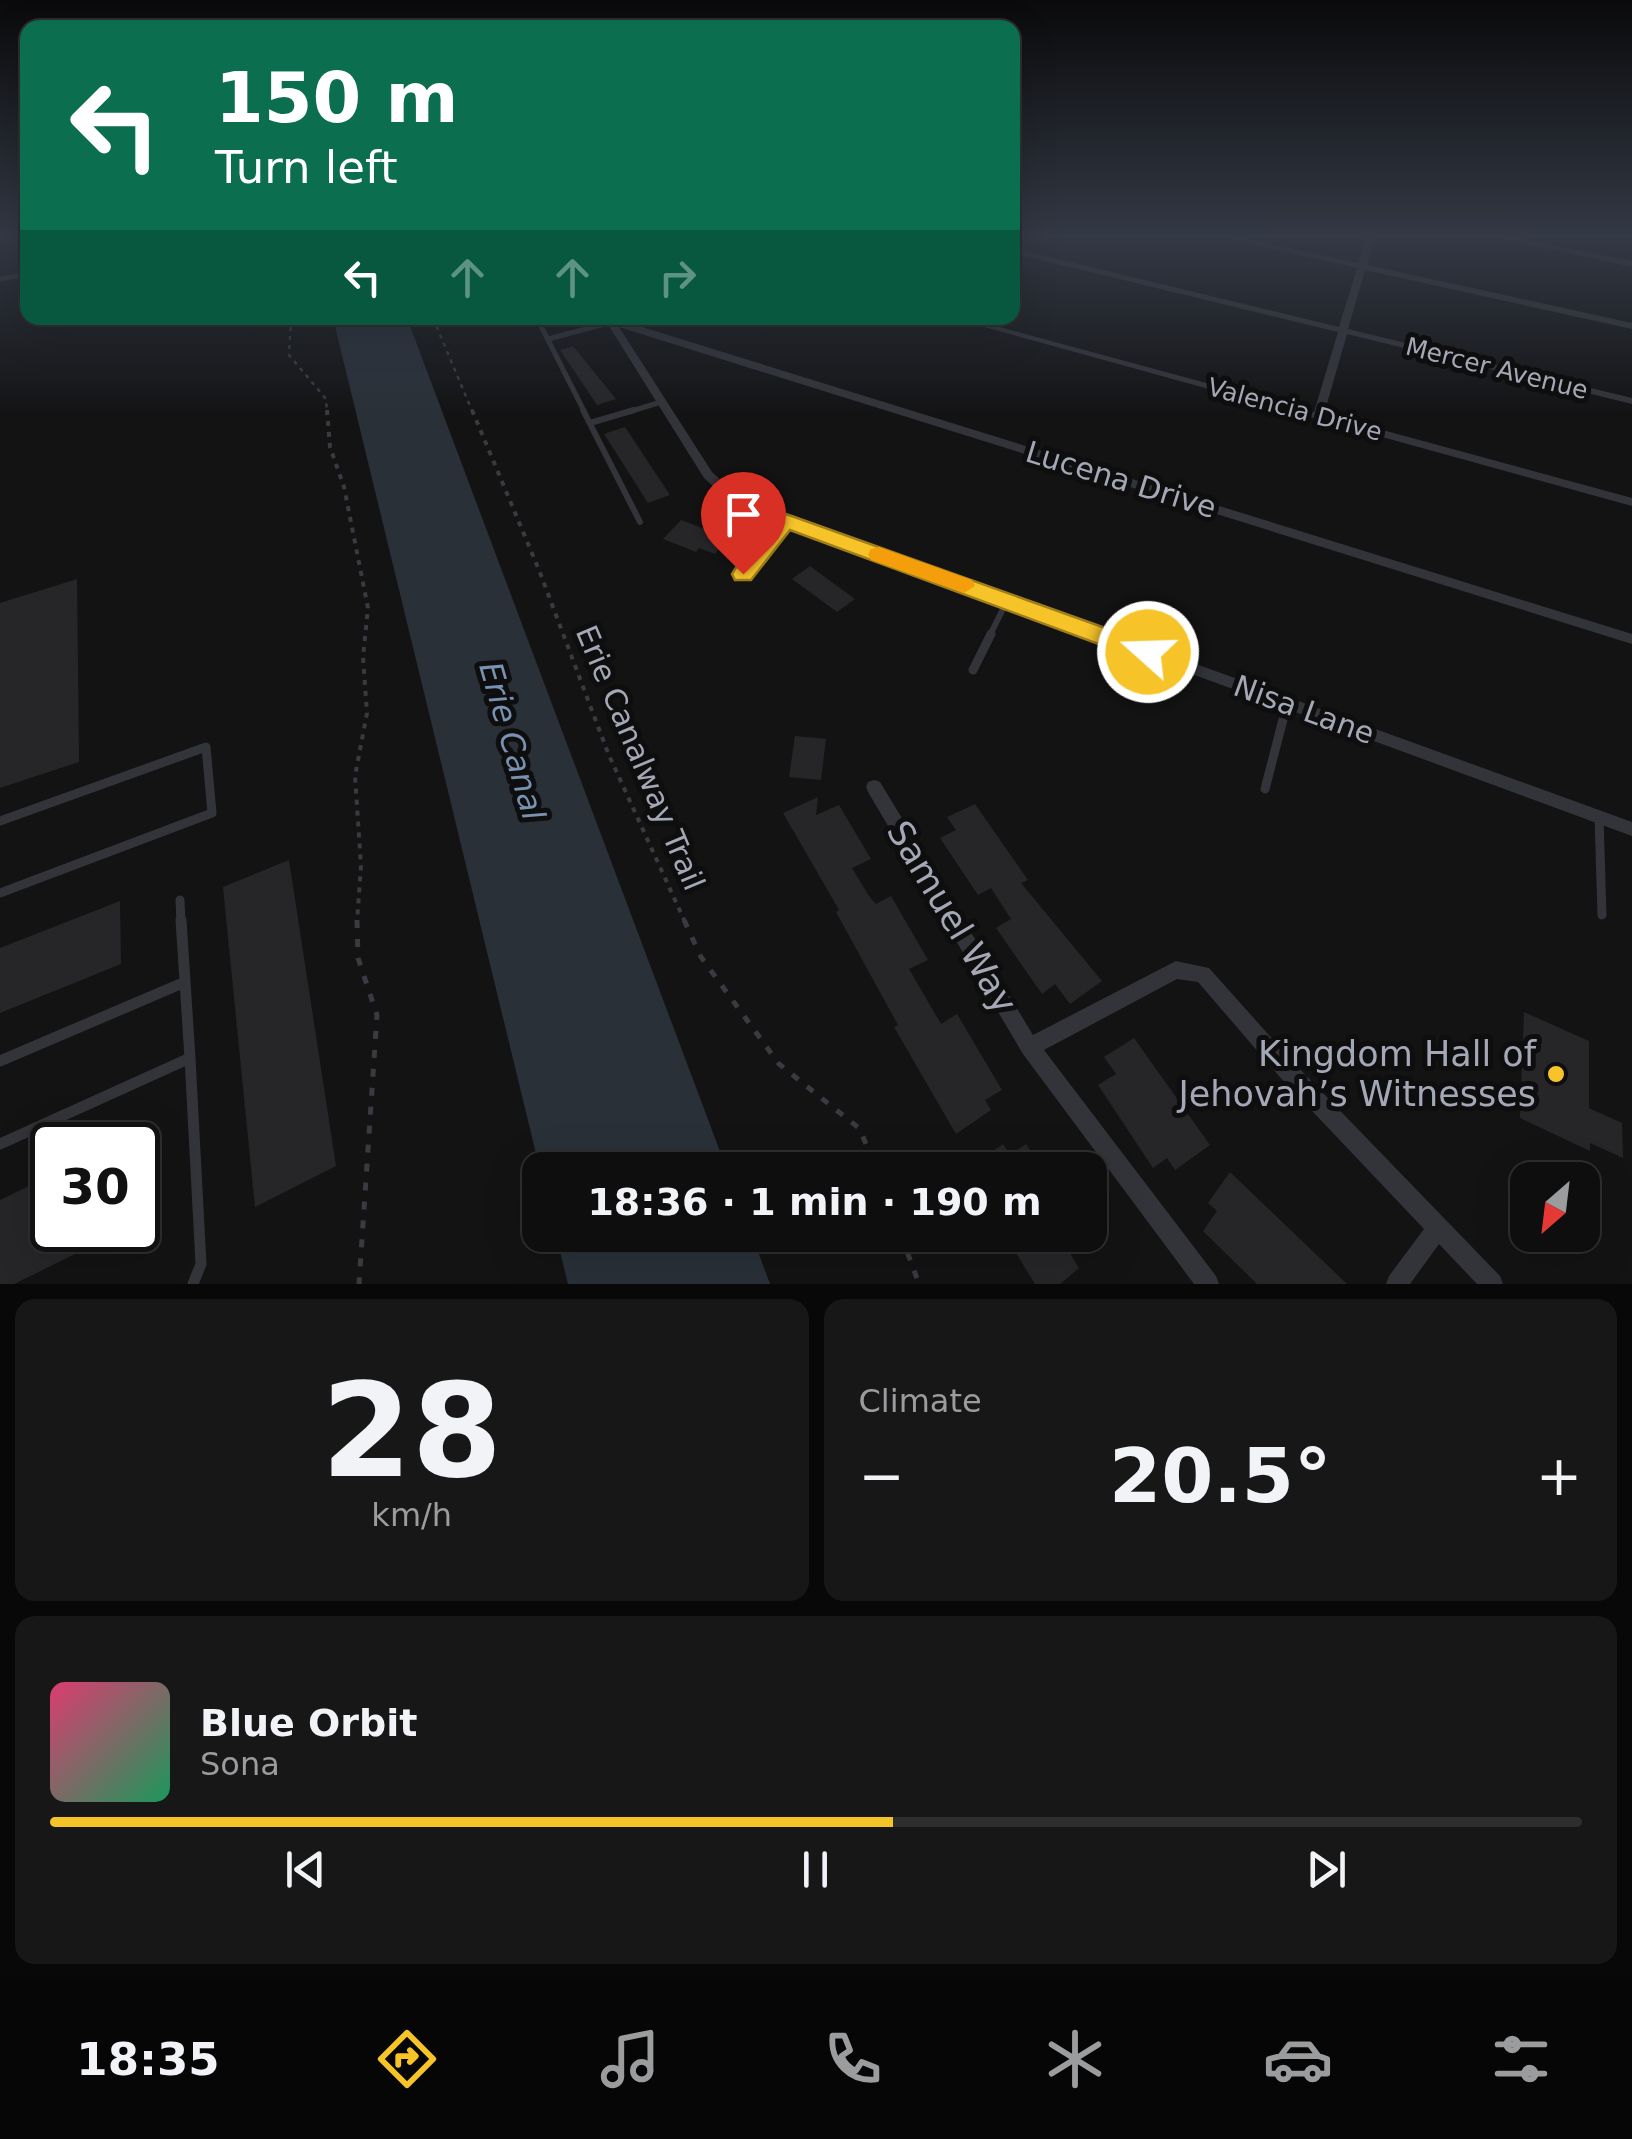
<!DOCTYPE html>
<meta charset="utf-8">
<style>
body{margin:0;font-family:"DejaVu Sans",sans-serif;background:#171718;color:#f1f3f6;height:100vh;display:flex;flex-direction:column;font-size:38px;white-space:nowrap}
*{box-sizing:border-box;margin:0}
p{font-size:32px;color:#9b9c9e}
.icon{flex:none;width:55px;height:55px;fill:none;stroke:currentColor;stroke-width:2;stroke-linecap:round;stroke-linejoin:round}
.map{position:relative;height:1284px;overflow:hidden}
.drawer{display:flex;flex-direction:column;gap:15px;padding:15px;background:#080808;flex:1}
.drawer>*{flex:none}
.top-card{position:absolute;left:20px;top:20px;width:1000px;height:305px;border-radius:20px;box-shadow:0 10px 40px #0002,0 0 0 2px #2e2e2f;background:#0b6e4f;color:#fff;overflow:hidden}
.needle{width:65px;rotate:208deg}
.controls{position:absolute;left:1510px;top:1162px;display:grid;gap:20px}
.controls a{display:grid;place-items:center;width:90px;height:90px;border-radius:20px;background:#0e0e0f;box-shadow:0 10px 40px #0002,0 0 0 2px #2e2e2f;font-size:50px}
.speed{position:absolute;left:30px;top:1122px;display:flex;gap:20px;font-size:50px;font-weight:700;text-align:center}
.speed>*{display:grid;place-content:center;width:130px;height:130px;border-radius:50%;background:#0e0e0f;box-shadow:0 10px 40px #0002,0 0 0 2px #2e2e2f;line-height:1}
.speed .limit{border:5px solid #111;border-radius:15px;background:#fff;color:#111}
.pin{position:absolute;display:grid;place-items:center;width:85px;height:85px;color:#fff;margin:-102px -42px;border-radius:50% 50% 50% 0;rotate:-45deg;box-shadow:0 0 10px #0007}
.pin .icon{rotate:45deg}
.me{position:absolute;width:110px;margin:-55px;rotate:290deg;stroke-linejoin:round;filter:drop-shadow(0 0 8px #0008)}
.turn{display:flex;align-items:center;gap:35px;height:210px;padding:0 30px;font-size:45px}
.turn .icon{width:130px;height:130px;stroke-width:2.5}
.turn b{display:block;font-size:70px;line-height:85px}
.lanes{display:flex;align-items:center;height:95px;padding:0 30px;background:#0003;justify-content:center;gap:50px;direction:ltr}
.lanes .off{opacity:.35}
.big{font-size:75px;font-weight:800;line-height:1.1}
.drawer .tile{flex:1;display:flex;flex-direction:column;justify-content:center;gap:15px;min-width:0;padding:0 35px;border-radius:20px;background:#171718}
.drawer .dial{align-items:center;gap:0}
.dial b{font-size:130px;line-height:1}
.song{display:flex;align-items:center;gap:30px}
.cover{width:120px;height:120px;border-radius:15px;background:linear-gradient(135deg,hsl(340 70% 55%),hsl(150 70% 35%))}
.played{height:10px;border-radius:5px;background:linear-gradient(90deg,#f6c429 55%,#2e2e2f 55%)}
.keys{display:flex;justify-content:space-around;direction:ltr}
.heat{display:flex;justify-content:space-between;align-items:center;font-size:55px;direction:ltr}
.drawer .tiles{flex:1;display:grid;gap:15px;grid-template-columns:1fr 1fr}
.tile:last-child{grid-column:span 2}
.trip{position:absolute;left:522px;top:1152px;width:585px;height:100px;border-radius:20px;background:#0e0e0f;box-shadow:0 10px 40px #0002,0 0 0 2px #2e2e2f;font-weight:800;line-height:100px;text-align:center}
.dock{display:flex;height:160px;justify-content:space-around;align-items:center;background:#060606;color:#9b9c9e}
.dock .icon{width:70px;height:70px}
.dock .active{color:#f6c429}
.dock b{font-size:45px;color:#f1f3f6}
.map>svg:first-child{display:block}
.water{fill:#293038}
.building{fill:#262628}
.lines{fill:none;stroke-linecap:round;stroke-linejoin:round}
.path-far2{stroke:#393b40;stroke-width:2.5;stroke-dasharray:4 5;stroke-linecap:butt}
.path-far1{stroke:#393b40;stroke-width:4;stroke-dasharray:5 6;stroke-linecap:butt}
.path{stroke:#393b40;stroke-width:5;stroke-dasharray:8 11;stroke-linecap:butt}
.service-far3{stroke:#333439;stroke-width:5}
.service-far2{stroke:#333439;stroke-width:6}
.service-far1{stroke:#333439;stroke-width:9}
.service{stroke:#333439;stroke-width:11}
.minor{fill:#333439;fill-rule:evenodd}
.route{fill:#f6c429;stroke:#a07f1b;stroke-width:2.5}
.slow{fill:#f59e0b}
.poi-dot{fill:#f6c429;stroke:#0e0e0f;stroke-width:4}
.labels{text-anchor:middle;stroke-width:10;stroke-linejoin:round;paint-order:stroke}
.far-street-label{font-size:25px;fill:#a4a7b5;stroke:#0e0e0f}
.street-label{font-size:30px;fill:#a4a7b5;stroke:#0e0e0f}
.water-label{font-size:32px;font-style:italic;fill:#7992b2;stroke:#0e0e0f}
.near-street-label{font-size:35px;fill:#a4a7b5;stroke:#0e0e0f}
.near-poi-label{font-size:35px;fill:#a4a7b5;stroke:#0e0e0f;text-anchor:end}
</style>
<div class="map">
<svg width="1632" height="1284" viewBox="0 0 1632 1284">
<rect width="100%" height="100%" fill="#131314"/>
<path class="water" d="M333,318H407L727,1170H540Z
M556,1235H752L770,1284H568Z"/>
<path class="building" d="M573,346L616,399L597,405L560,350Z
M625,427L670,495L648,503L604,434Z
M681,520L729,538L715,554L699,548L696,552L663,539Z
M810,566L829,580L855,599L837,612L792,579Z
M77,579L79,762L0,788V603Z
M795,736L826,739L821,780L789,777Z
M818,797L816,815L839,805L871,859L852,868L869,896L876,904L891,896L928,960L909,969L941,1024L957,1014L1002,1090L985,1100L991,1110L956,1134L894,1027L898,1025L836,912L839,910L783,813Z
M975,804L1028,880L1021,883L1102,981L1070,1004L1055,984L1042,994L996,928L1011,919L1007,913L991,888L978,895L940,838L956,830L947,817Z
M289,860L336,1166L255,1207L223,887Z
M120,901L121,964L0,1013V948Z
M1524,1012L1589,1041V1108L1622,1123L1623,1158L1590,1143V1151L1520,1118Z
M1134,1038L1210,1145L1175,1170L1167,1158L1153,1168L1098,1085L1116,1074L1104,1057Z
M1003,1144L1010,1155L1026,1144L1043,1170H967Z
M1230,1172L1347,1284H1257L1203,1231L1217,1211L1208,1203Z
M52,1175V1230H124L14,1284H0V1200Z
M1005,1235H1078L1065,1245L1079,1268L1060,1284H1035Z"/>
<g class="lines">
<path class="path-far2" d="M291,318L289,355L326,399L327,413
M433,318L473,413"/>
<path class="path-far1" d="M327,410L330,447L344,487L368,608L363,657L367,713L355,776L361,866L357,922
M472,410L539,570L608,753L685,922"/>
<path class="path" d="M357,920L358,958L377,1015L359,1284
M684,920L701,957L779,1064L860,1129L876,1170
M901,1235L919,1284"/>
<path class="service-far3" d="M0,279L28,274
M537,318L585,413
M548,339L612,322
M625,413L661,402"/>
<path class="service-far2" d="M583,410L640,522
M590,423L634,410
M743,575L786,521
M989,637L1007,601"/>
<path class="service-far1" d="M973,670L991,634
M1265,789L1287,704
M1599,817L1602,915
M0,821L206,747L212,813L0,893
M180,900L181,922"/>
<path class="service" d="M181,920L190,1058
M0,1061L185,982
M0,1144L190,1058L201,1264L193,1284"/>
<path class="minor" d="M1212,235H1228L1358,263L1367,235H1375L1367,265L1632,323V329L1365,270L1348,329L1632,398V404L1347,334L1324,414L1632,498V506L952,318H966L1314,412L1338,332L1012,253V248L1339,327L1357,268Z
M1484,235H1500L1632,261V267Z
M604,318H613L1632,634V644L619,327L712,472L741,499L1632,822V836L733,505L704,478Z
M874,780L880,782L1033,1035L1176,961L1209,968L1293,1062L1500,1276L1503,1284H1477L1439,1244L1410,1284H1386L1389,1276L1424,1229L1279,1076L1198,982L1177,979L1044,1050L1216,1276L1219,1284H1194L1023,1054L868,792L866,787L868,782Z"/>
</g>
<linearGradient id="sky" x2="0" y2="1"><stop stop-color="#0a0a0b"/><stop offset="0.57" stop-color="#333945"/><stop offset="1" stop-color="#333945" stop-opacity="0"/></linearGradient>
<rect width="1632" height="415" fill="url(#sky)"/>
<path class="route" d="M786,514L1156,646L1159,652L1156,659H1139L790,530L751,580H735L732,574L735,569L779,516Z"/>
<path class="slow" d="M879,547L972,580L975,586L964,593L871,560L868,554L871,549Z"/>
<circle class="poi-dot" cx="1556" cy="1074" r="10"/>
<g class="labels">
<g class="far-street-label">
<text transform="translate(1497 368) rotate(14)" y="9">Mercer Avenue</text>
<text transform="translate(1295 409) rotate(15)" y="9">Valencia Drive</text>
</g>
<g class="street-label">
<text transform="translate(1121 480) rotate(17)" y="10">Lucena Drive</text>
<text transform="translate(1304 710) rotate(20)" y="10">Nisa Lane</text>
<text transform="translate(640 758) rotate(67)" y="10">Erie Canalway Trail</text>
</g>
<g class="water-label">
<text transform="translate(512 741) rotate(74)" y="11">Erie Canal</text>
</g>
<g class="near-street-label">
<text transform="translate(952 917) rotate(59)" y="12">Samuel Way</text>
</g>
<g class="near-poi-label">
<text x="1536" y="1066">Kingdom Hall of<tspan x="1536" dy="40">Jehovah’s Witnesses</tspan></text>
</g>
</g>
</svg>
<div class="controls">
<a><svg class="needle" viewBox="-14 -14 28 28"><path d="M0-13l5 13h-10z" fill="#e53935"/><path d="M0 13l5-13h-10z" fill="#9b9c9e"/></svg></a>
</div>
<div class="speed"><div class="limit">30</div></div>
<div class="pin" style="left:743px;top:574px;background:#d93025"><svg class="icon" aria-label="arrive" viewBox="0 0 24 24"><path d="M6 21V4h12l-3 4 3 4H6"/></svg></div>
<svg class="me" style="left:1148px;top:652px" viewBox="-20 -20 40 40"><circle r="17" fill="#f6c429" stroke="#fff" stroke-width="3"/><path d="M0-11L8 9 0 5-8 9z" fill="#fff"/></svg>
<div class="trip">18:36 · 1 min · 190 m</div>
<div class="top-card">
<div class="turn"><svg class="icon" aria-label="left" viewBox="0 0 24 24"><path d="M17 20v-9H6M10 6l-5 5 5 5"/></svg><div><b>150 m</b>Turn left</div></div>
<div class="lanes"><svg class="icon" aria-label="left" viewBox="0 0 24 24"><path d="M17 20v-9H6M10 6l-5 5 5 5"/></svg><svg class="icon off" aria-label="ahead" viewBox="0 0 24 24"><path d="M12 20V5M6 11l6-6 6 6"/></svg><svg class="icon off" aria-label="ahead" viewBox="0 0 24 24"><path d="M12 20V5M6 11l6-6 6 6"/></svg><svg class="icon off" aria-label="right" viewBox="0 0 24 24"><path d="M7 20v-9h11M14 6l5 5-5 5"/></svg></div>
</div>
</div>
<section class="drawer">
<div class="tiles">
<div class="tile dial"><b>28</b><p>km/h</p></div>
<div class="tile"><p>Climate</p>
<div class="heat"><a>−</a><b class="big">20.5°</b><a>+</a></div>
</div>
<div class="tile">
<div class="song"><i class="cover"></i><div><b>Blue Orbit</b><p>Sona</p></div></div>
<div class="played"></div>
<div class="keys"><svg class="icon" aria-label="previous" viewBox="0 0 24 24"><path d="M18 5L8 12l10 7zM5 5v14"/></svg><svg class="icon" aria-label="pause" viewBox="0 0 24 24"><path d="M8 5v14M16 5v14"/></svg><svg class="icon" aria-label="next" viewBox="0 0 24 24"><path d="M6 5l10 7-10 7zM19 5v14"/></svg></div>
</div>
</div>
</section>
<nav class="dock">
<b>18:35</b>
<svg class="icon active" aria-label="directions" viewBox="0 0 24 24"><path d="M12 3l9 9-9 9-9-9zM9 14v-3h6M13 9l2 2-2 2"/></svg>
<svg class="icon" aria-label="music" viewBox="0 0 24 24"><path d="M9 18V5l10-2v13"/><circle cx="6" cy="18" r="3"/><circle cx="16" cy="16" r="3"/></svg>
<svg class="icon" aria-label="phone" viewBox="0 0 24 24"><path d="M5 4h4l2 5-3 2q2 4 5 5l2-3 5 2v4C11 20 4 13 5 4z"/></svg>
<svg class="icon" aria-label="climate" viewBox="0 0 24 24"><path d="M12 3v18M4 7l16 10M4 17L20 7"/></svg>
<svg class="icon" aria-label="car" viewBox="0 0 24 24"><path d="M5 17H2v-5l4-1 3-4h7l3 4 3 1v5h-3M9 17h6M6 11h13"/><circle cx="7" cy="17" r="2"/><circle cx="17" cy="17" r="2"/></svg>
<svg class="icon" aria-label="filters" viewBox="0 0 24 24"><path d="M4 7h16M4 17h16"/><circle cx="9" cy="7" r="2"/><circle cx="15" cy="17" r="2"/></svg>
</nav>
